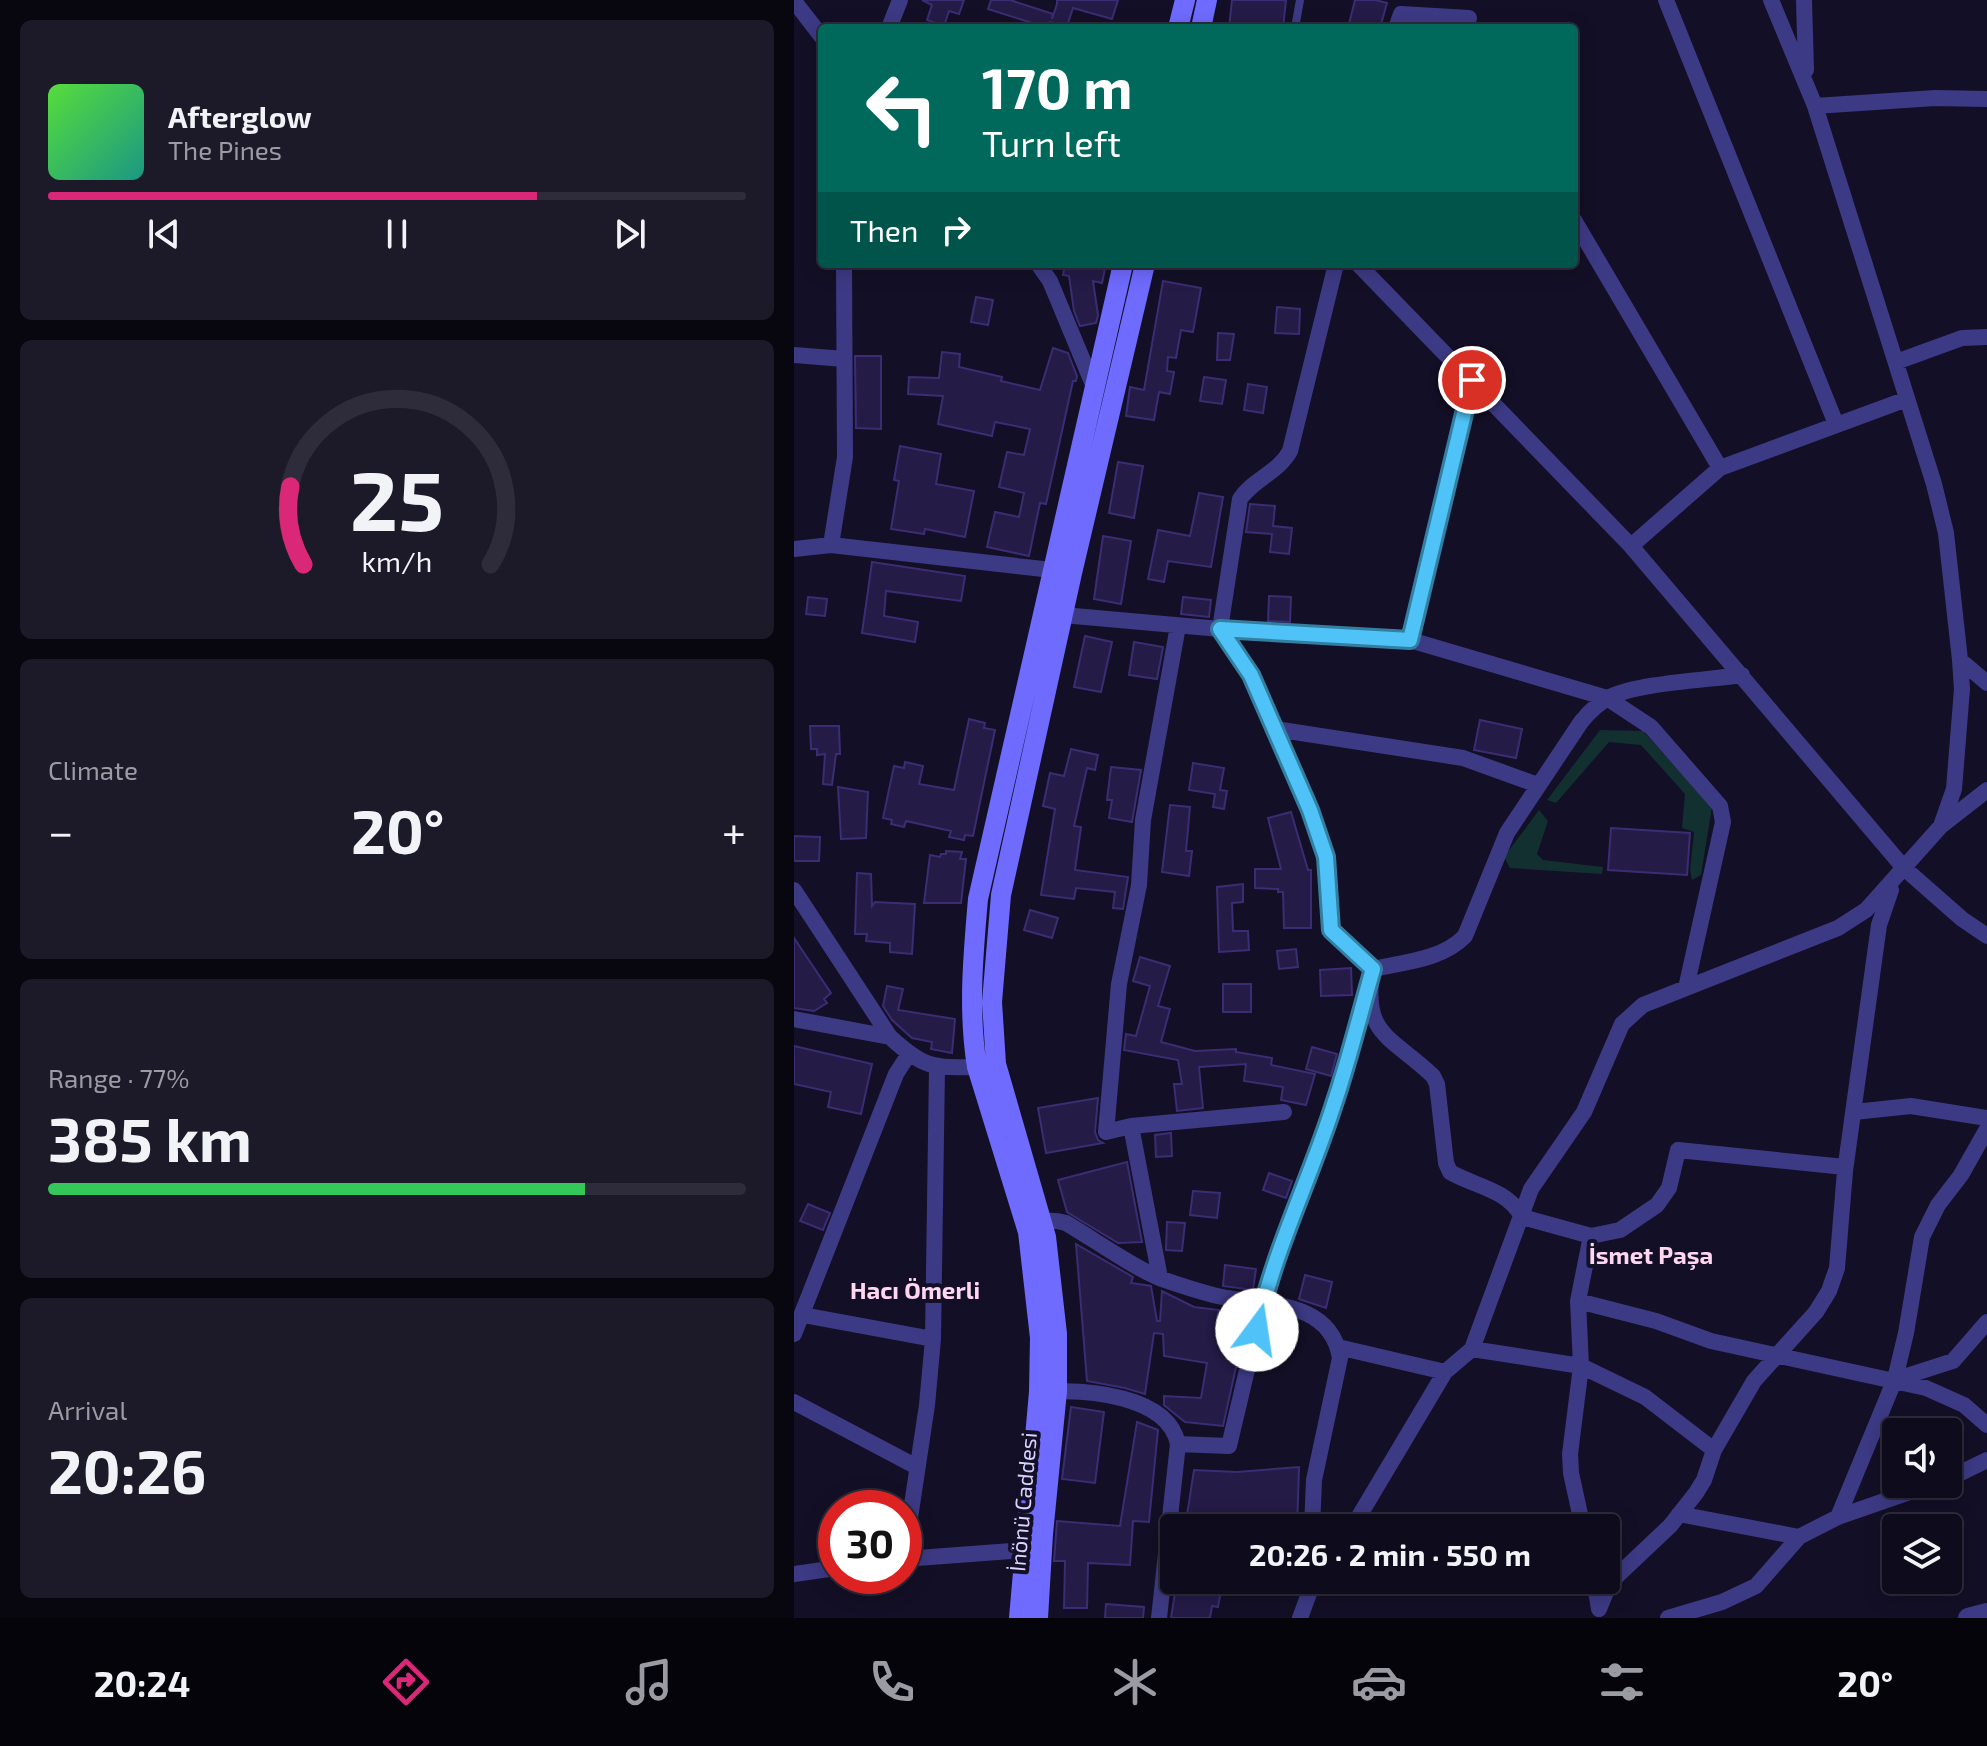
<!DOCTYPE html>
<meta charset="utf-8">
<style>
body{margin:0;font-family:"Exo 2",sans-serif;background:#1c1929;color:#f1f3f6;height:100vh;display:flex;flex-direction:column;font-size:30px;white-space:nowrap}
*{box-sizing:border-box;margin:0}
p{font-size:26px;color:#9b9ba3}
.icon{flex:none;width:44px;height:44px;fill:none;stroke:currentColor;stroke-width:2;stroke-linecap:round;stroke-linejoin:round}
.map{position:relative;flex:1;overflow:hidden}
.drawer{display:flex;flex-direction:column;gap:20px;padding:20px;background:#08060f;width:794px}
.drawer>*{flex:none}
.guide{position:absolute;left:24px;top:24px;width:760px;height:244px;border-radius:8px;box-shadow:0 4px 20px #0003,0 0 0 2px #2e2b3b;background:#00695c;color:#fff;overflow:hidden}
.fabs{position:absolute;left:1088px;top:1418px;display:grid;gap:16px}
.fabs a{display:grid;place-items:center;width:80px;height:80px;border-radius:8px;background:#0e0b1c;box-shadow:0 4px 20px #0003,0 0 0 2px #2e2b3b;font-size:40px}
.speed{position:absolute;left:24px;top:1490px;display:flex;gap:16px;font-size:40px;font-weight:700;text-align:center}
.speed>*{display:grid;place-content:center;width:104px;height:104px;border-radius:50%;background:#0e0b1c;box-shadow:0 4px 20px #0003,0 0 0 2px #2e2b3b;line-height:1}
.speed .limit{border:12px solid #d22;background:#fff;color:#111}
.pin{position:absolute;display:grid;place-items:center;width:68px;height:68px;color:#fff;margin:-34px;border:4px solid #fff;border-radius:50%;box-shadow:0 2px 8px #0007}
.me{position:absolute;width:88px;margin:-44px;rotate:14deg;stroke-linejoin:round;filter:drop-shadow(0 0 6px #0008)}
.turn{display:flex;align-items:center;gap:28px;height:168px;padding:0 32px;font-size:36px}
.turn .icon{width:104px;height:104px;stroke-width:2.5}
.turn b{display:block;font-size:56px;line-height:68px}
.then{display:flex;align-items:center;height:76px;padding:0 32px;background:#0003;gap:16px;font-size:30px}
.big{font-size:60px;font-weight:700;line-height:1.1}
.drawer .card{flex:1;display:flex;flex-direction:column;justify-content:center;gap:12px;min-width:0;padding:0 28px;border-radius:12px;background:#1c1929}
.drawer .dial{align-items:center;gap:0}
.dial svg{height:208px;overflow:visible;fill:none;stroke:#2e2b3b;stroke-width:7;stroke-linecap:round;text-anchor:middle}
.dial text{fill:#f1f3f6;stroke:none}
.song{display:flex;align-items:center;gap:24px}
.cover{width:96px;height:96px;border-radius:12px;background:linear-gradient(135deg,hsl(110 70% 55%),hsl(170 70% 35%))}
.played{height:8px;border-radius:4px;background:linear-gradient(90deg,#db2777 70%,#2e2b3b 70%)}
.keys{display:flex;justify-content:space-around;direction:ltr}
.heat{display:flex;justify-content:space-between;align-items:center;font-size:44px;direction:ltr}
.charge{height:12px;border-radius:6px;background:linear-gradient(90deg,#34c759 77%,#2e2b3b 0)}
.trip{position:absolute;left:366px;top:1514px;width:460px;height:80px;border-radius:8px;background:#0e0b1c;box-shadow:0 4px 20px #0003,0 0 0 2px #2e2b3b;font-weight:700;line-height:80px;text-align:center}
.tabs{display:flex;height:128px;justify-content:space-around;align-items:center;background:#06040b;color:#9b9ba3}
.tabs .icon{width:56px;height:56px}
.tabs .selected{color:#db2777}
.tabs b{font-size:36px;color:#f1f3f6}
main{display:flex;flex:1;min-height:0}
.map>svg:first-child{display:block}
.green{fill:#12302f}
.building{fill:#241b47;stroke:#3b2d73;stroke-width:2}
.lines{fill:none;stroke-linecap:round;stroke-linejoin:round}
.service{stroke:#3d3a85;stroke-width:8}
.minor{stroke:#3d3a85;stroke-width:16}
.tertiary{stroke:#3d3a85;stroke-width:20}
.secondary{stroke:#6f6bff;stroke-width:20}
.route-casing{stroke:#337fa1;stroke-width:20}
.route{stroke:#4fc3f7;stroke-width:14}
.labels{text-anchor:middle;stroke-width:8;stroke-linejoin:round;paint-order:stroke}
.street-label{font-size:22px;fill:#d9d4ff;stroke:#130f26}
.neighbourhood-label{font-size:24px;font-weight:bold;fill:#ffd6f0;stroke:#130f26}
</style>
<main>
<section class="drawer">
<div class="card">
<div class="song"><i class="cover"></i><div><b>Afterglow</b><p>The Pines</p></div></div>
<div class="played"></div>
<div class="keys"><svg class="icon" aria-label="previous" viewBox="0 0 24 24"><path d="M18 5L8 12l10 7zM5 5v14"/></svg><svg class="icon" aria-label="pause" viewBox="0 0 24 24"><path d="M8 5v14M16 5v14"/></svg><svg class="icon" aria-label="next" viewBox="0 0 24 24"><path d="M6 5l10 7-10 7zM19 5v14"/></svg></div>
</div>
<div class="card dial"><svg viewBox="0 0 100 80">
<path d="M14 69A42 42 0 1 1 86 69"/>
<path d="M14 69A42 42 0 0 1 9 39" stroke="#db2777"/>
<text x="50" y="56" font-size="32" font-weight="700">25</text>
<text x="50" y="72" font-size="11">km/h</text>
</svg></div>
<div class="card"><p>Climate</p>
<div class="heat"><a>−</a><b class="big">20°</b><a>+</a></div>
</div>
<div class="card"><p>Range · 77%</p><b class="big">385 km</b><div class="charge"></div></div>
<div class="card"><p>Arrival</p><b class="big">20:26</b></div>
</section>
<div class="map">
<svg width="1193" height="1618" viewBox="0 0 1193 1618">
<rect width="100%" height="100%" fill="#130f26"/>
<path class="green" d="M806,730L849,731L918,807L907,875L898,880L896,870L900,832L888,828L891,794L847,745L815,742L762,803L753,800Z
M745,810L754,821L743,854L749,860L809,867L808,874L716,868L710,857Z"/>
<path class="building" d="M128,0H170L165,14L155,11L150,26L133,20L138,5Z
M197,0H216L259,14L258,19L263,4V0H324L318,19L279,8L273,26L256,22L254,28L194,9Z
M438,0H492L489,28H435Z
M561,0H581L593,3L586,28H554Z
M271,264H312L308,283L299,281L304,315L302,323L286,326L280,311L275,276L269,275Z
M369,281L407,288L399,332L387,330L382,358L374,357L373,371L380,372L376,394L365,392L360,420L332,416L336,387L350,390Z
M182,297L199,300L194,325L177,322Z
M483,307L506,309L505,334L481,333Z
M424,333L440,334L436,360H423Z
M259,348L274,353L283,376L282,381H279L252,504L246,503L235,556L193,547L201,512L225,517L230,493L205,487L213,452L230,455L236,429L201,422L198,436L144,424L149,396L114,394L115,377L145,378L148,352L166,354L165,367L208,377L207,381L246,390Z
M61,356H87V429L62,428Z
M410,377L432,380L428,404L406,401Z
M454,384L473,387L469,413L450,410Z
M106,446L147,454L142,484L180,491L171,537L131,529L130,534L97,529L105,481L100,480Z
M324,462L349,466L340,518L315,513Z
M405,493L429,497L417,567L374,561L370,582L354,579L364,530L396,536Z
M456,504L481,506L479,526L498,528L495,554L476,552L478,534L452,532Z
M309,536L337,541L327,604L300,599Z
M78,562L171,576L167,601L92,591L90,616L124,622L121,642L68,633Z
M475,596L497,597L496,622L474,621Z
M14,597L33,599L31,616L12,614Z
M389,597L417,600L415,617L387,614Z
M291,636L318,642L307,692L280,687Z
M340,642L369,647L363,679L335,675Z
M175,719L191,723L190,728L201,730L179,836L171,835L170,840L155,837L157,831L112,821L110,827L97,824L98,820L89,818L100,766L110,768L111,762L129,766L125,784L160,790Z
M686,720L728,729L722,758L680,750Z
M16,726H45L46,754H42L38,785L29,784L31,754L23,755V749H17Z
M277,749L304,755L301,770L293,768L280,826L287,827L281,870L334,877L329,909L319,908L321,892L282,888L280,899L247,895L261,809L249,806L256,773L270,776Z
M399,763L430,768L426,790L433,791L430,809L419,807L421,794L395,790Z
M317,767L347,770L338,822L315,818L318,800H313Z
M44,787L74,792L72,838L47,839Z
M376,805L396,807L392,851H398L395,876L368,872Z
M497,812L514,870H517V928H490L489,892H484V889L461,888V869H487L474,818Z
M817,828L896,833L893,875L814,870Z
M0,836L26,837L25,861H0Z
M152,851L168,852L166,859H172L167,903H130L136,855L146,857L147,854H152Z
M63,873L77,874L78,906L81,902L121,904L118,954L96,952V943L72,941L73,934H61Z
M449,884V902L438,903L439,931H454L455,950L425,952L423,887Z
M236,910L264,918L258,938L230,930Z
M0,938L37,993L30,999L33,1003L20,1011L0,1008Z
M502,949L504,967L485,969L483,951Z
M346,957L376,966L364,1006L376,1009L367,1042L401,1051L442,1049V1052L478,1058L477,1065L521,1074L512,1105L487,1100L489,1087L450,1081L452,1064L405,1067L409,1108L383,1111L380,1084H388L384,1060L330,1050L332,1034L342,1036L356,986L339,981Z
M557,968L558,995L527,996L526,970Z
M429,984H457V1012H429Z
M93,986L109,989L104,1010L161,1019L158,1053L137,1049L138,1042L118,1038L98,1020L89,1006Z
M0,1046L78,1064L67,1114L34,1107L37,1092L0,1084Z
M518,1047L543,1054L537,1076L512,1069Z
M304,1098L301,1132L304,1140L309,1143L252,1153L244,1108Z
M377,1133L378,1156L362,1157L361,1135Z
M333,1162L348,1242L324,1243L273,1212L264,1180Z
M475,1173L498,1181L492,1198L469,1190Z
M399,1191L426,1193L423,1218L396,1215Z
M14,1204L36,1213L29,1230L6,1221Z
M373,1222L391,1223L388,1251L372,1250Z
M282,1244L339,1277L337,1283L357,1286L363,1321H366L368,1291L400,1307L425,1310L423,1317L450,1321L444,1358L429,1426L391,1422L370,1405V1396L407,1398L413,1363L370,1356L369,1334L360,1333L351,1394L331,1388L293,1381Z
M431,1265L462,1269L459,1290L429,1286Z
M511,1275L538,1282L532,1308L505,1299Z
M277,1407L310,1412L301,1483L268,1479Z
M343,1422L364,1430L355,1522L339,1521L336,1565L294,1563L293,1608H270L271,1561H260L263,1521L326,1526Z
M505,1467L503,1528H465V1526L439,1524L438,1528H391L400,1470L443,1472Z
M383,1580H429L424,1607L418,1606L416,1618H377Z
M459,1580H498L497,1592L459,1589Z
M312,1604L350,1607L349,1618H311Z"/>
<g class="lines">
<path class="service" d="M501,28L506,0"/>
<path class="minor" d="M872,0L1042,424
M1010,0L1012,70
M0,1L28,37
M95,28L106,0
M602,28L607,14L675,18
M1021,106L1141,98L1193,99
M780,220L926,468
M244,264L256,281L300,387
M542,264L496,451C484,473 459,479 446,499L426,629L457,675L516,810L532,857L537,930L579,969C567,1035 597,1036 639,1076L643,1084L652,1163L656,1172C682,1187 713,1189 728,1217L797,1236L826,1230L863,1205L875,1188L884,1150L1051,1167
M564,264L837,546L1110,868L1168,919L1193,936
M0,355L50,359
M1102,362L1168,338L1193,337
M37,545L51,457L50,264
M837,546L926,468L1113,399
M0,549L37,545L258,570
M269,615L426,629L616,640L813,698L857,727L926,806L929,822L892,988
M616,640L678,380
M1166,660L1193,683
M481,729L669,758L744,785
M1147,826L1193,790
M0,890L96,1037C130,1068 138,1068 183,1067
M0,1019L96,1037
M1060,1112L1117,1106L1193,1118
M337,1126L490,1112
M238,1228C250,1220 259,1219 272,1223C301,1240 338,1267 368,1279C388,1286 412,1294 433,1298C477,1305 537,1302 546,1358L520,1480L518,1528
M366,1278L337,1126L312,1132L325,984L345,885L349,820L384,626
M784,1301L862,1321L917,1341L1132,1388L1170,1405L1193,1425
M9,1315L139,1339
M0,1334L102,1074L115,1054
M544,1347L651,1372
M678,1349L787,1366L851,1397L920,1450
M1103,1379L1159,1361L1193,1322
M251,1392C291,1389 374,1395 384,1444L365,1618
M0,1402L123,1467
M384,1444L435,1446L469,1302L540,1105L579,969C610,962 648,960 671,936L713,833L787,722C795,712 804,703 816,697C844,683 914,680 948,675
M1154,1479L1193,1460
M885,1514L1005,1537
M567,1516L603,1528
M1044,1517L1101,1379L1112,1333L1128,1237L1144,1205L1167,1175L1193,1129
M558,1528L651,1372L678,1349L737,1189L790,1112L828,1024L849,1005L1044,928L1072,910L1147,826L1160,789L1168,689L1166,660L1152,533L1140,484L1021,106L977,0
M789,1528L777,1473L776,1454L787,1366L784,1301L797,1236
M110,1558L133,1405L139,1339L143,1068
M110,1559L231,1550
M0,1574L42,1568
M800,1580L805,1609
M805,1609L812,1592L823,1576L876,1526L902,1493L910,1480L920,1450L960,1381L1022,1312L1035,1291L1043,1268L1051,1171L1085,925L1097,890
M506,1618L520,1580
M874,1618L928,1602L962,1586L1005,1537L1044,1517L1139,1484"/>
<path class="tertiary" d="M1174,1618L1193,1613"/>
<path class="secondary" d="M384,28L391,0
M407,28L413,0
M225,1618L245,1392L246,1338L234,1232L183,1067C174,1011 179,956 184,899L329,264
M244,1618L249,1534L263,1391V1334L252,1237L202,1064L198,1002L207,895L278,573L351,264"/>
</g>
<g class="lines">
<defs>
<path id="route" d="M463,1330C479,1252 516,1180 540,1104C555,1060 566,1014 579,969L537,930L532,857L516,810L457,675L426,629L616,640L678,380"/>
</defs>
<use href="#route" class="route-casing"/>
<use href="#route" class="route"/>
</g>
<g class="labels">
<g class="street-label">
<text transform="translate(229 1502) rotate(-85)" y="8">İnönü Caddesi</text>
</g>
<g class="neighbourhood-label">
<text x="857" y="1264">İsmet Paşa</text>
<text x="121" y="1299">Hacı Ömerli</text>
</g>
</g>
</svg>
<div class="fabs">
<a><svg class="icon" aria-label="sound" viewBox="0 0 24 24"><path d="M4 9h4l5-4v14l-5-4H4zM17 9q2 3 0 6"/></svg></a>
<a><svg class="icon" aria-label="layers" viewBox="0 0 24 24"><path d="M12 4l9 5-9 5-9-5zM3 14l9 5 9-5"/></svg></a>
</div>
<div class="speed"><div class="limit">30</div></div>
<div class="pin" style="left:678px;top:380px;background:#d93025"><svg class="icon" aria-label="arrive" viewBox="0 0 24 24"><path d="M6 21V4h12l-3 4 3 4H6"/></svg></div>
<svg class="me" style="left:463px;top:1330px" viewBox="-20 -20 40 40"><circle r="19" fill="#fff"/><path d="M0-13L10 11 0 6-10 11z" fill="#4fc3f7"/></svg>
<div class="trip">20:26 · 2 min · 550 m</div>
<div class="guide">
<div class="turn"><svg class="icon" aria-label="left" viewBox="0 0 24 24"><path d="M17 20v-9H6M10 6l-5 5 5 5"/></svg><div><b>170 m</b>Turn left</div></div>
<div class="then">Then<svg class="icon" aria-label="right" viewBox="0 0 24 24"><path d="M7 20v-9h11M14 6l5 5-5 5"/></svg></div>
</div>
</div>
</main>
<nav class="tabs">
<b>20:24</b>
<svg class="icon selected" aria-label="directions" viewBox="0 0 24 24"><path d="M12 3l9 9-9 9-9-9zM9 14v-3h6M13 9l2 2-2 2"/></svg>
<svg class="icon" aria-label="music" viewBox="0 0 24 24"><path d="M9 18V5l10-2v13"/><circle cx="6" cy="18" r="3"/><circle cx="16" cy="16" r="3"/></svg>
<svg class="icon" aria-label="phone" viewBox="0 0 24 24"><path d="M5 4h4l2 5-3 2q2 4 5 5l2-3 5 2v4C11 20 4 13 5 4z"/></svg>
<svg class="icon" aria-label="climate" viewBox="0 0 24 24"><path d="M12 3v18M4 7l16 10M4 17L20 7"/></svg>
<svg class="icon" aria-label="car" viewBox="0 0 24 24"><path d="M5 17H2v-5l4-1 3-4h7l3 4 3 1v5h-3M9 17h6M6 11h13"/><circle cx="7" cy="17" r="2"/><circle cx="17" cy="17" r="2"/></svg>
<svg class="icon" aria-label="filters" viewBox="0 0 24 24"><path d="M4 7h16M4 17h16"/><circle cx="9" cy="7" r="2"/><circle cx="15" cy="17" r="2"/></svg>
<b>20°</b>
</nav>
